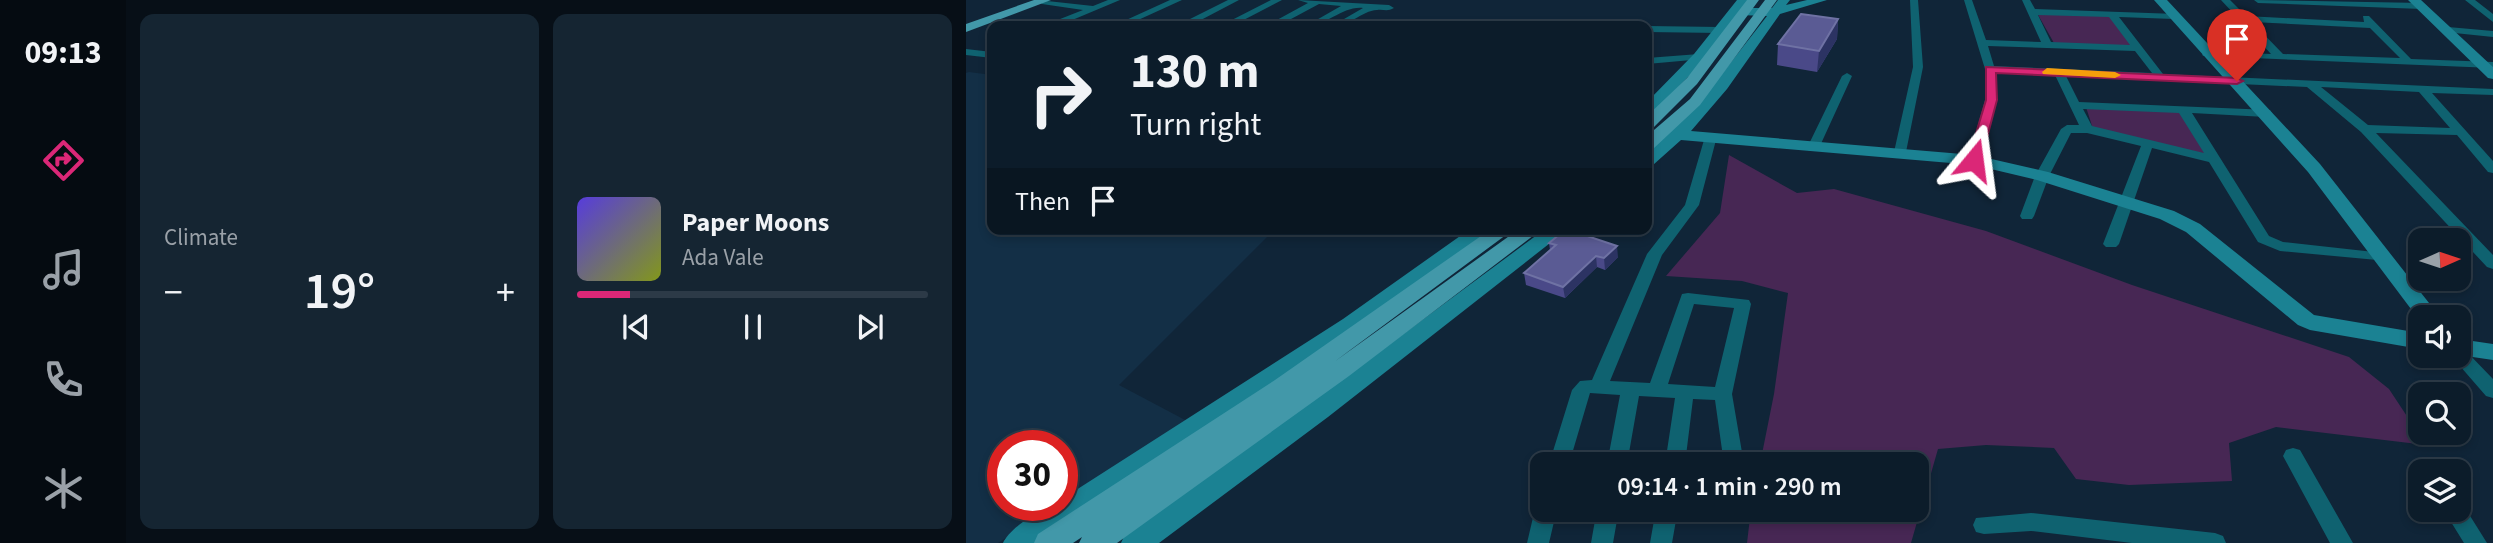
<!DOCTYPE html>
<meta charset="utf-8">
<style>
body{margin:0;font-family:"Source Sans 3",sans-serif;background:#152532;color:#f1f3f6;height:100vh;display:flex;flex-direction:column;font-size:26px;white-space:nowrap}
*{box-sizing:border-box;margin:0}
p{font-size:23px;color:#9aa1a8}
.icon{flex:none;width:38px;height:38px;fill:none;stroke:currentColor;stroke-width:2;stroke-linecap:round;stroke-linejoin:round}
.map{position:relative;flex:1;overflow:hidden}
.panel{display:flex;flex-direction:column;gap:14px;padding:14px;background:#070f17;width:840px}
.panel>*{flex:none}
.banner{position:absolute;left:21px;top:21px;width:665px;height:214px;border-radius:14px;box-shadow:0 4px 10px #0003,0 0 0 2px #2c3a47;background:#0c1c2a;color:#f1f3f6;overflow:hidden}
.needle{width:46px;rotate:87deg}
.controls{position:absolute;left:1442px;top:228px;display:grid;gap:14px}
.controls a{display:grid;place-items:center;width:63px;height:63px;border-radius:14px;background:#0c1c2a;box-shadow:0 4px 10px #0003,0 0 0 2px #2c3a47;font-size:35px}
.speed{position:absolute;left:21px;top:430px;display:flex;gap:14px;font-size:35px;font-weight:700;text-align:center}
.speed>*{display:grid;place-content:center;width:91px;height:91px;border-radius:50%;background:#0c1c2a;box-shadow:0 4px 10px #0003,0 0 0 2px #2c3a47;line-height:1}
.speed .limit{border:10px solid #d22;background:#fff;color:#111}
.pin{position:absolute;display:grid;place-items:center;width:60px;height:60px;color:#fff;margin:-72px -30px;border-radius:50% 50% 50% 0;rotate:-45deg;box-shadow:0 0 7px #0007}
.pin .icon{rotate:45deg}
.me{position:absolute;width:77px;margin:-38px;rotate:16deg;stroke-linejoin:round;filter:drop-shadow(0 0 5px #0008)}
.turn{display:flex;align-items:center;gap:24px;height:147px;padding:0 28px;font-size:32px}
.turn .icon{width:91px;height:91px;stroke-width:2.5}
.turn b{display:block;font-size:49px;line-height:60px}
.then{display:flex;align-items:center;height:66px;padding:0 28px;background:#0003;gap:14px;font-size:26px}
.big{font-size:52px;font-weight:600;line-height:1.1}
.panel .widget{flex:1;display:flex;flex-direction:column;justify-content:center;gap:10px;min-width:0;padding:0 24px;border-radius:14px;background:#152532}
.song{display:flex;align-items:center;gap:21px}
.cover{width:84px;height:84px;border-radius:10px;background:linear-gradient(135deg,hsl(250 70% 55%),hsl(70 70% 35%))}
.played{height:7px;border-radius:4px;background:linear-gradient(90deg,#db2777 15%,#2c3a47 15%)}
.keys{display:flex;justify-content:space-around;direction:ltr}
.heat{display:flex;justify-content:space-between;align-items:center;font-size:38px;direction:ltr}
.panel .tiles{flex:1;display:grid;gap:14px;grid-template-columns:repeat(2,1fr)}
.trip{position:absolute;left:564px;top:452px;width:399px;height:70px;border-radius:14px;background:#0c1c2a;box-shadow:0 4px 10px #0003,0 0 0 2px #2c3a47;font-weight:600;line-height:70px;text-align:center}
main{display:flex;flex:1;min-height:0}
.dock{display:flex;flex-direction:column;width:126px;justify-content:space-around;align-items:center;background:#050b11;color:#9aa1a8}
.dock .icon{width:49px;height:49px}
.dock .current{color:#db2777}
.dock b{font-size:32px;color:#f1f3f6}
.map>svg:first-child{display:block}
.built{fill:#132f46}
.green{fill:#472754}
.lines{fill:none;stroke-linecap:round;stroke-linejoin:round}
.street{fill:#0f6270;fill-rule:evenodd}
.secondary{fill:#1b8293;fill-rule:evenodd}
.primary{fill:#4298a9;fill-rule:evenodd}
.wall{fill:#4a4988}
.shaded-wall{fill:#2c3363}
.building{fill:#5a5b94;stroke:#6f72a4;stroke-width:2}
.route{fill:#db2777;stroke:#8e194d;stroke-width:2}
.slow{fill:#f59e0b}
</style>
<main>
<nav class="dock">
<b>09:13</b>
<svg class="icon current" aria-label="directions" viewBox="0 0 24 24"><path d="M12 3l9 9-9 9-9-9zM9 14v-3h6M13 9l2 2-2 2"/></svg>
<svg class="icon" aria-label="music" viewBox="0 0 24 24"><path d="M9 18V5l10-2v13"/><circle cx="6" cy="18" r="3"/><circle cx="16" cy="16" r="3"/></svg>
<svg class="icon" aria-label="phone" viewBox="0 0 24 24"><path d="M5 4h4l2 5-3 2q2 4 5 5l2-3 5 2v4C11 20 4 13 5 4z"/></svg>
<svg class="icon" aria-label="climate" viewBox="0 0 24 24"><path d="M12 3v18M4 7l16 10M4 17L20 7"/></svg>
</nav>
<section class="panel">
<div class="tiles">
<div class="widget"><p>Climate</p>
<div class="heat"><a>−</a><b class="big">19°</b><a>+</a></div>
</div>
<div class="widget">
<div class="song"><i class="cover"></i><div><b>Paper Moons</b><p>Ada Vale</p></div></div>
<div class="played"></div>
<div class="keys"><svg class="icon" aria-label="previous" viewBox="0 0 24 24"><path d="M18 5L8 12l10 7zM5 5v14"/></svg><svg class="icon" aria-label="pause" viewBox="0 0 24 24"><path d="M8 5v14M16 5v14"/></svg><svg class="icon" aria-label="next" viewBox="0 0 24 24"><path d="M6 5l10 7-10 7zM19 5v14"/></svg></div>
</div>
</div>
</section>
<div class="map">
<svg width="1527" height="543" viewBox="0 0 1527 543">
<rect width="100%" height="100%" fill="#102538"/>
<path class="built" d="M3,72L26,75V229H309L153,385L221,421L96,501V446H37V506H89L32,543H0V73Z"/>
<path class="green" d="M1071,13L1144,15L1166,46L1088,43Z
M1120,107L1213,111L1241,154L1127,129Z
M763,155L831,193L868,189L1020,231L1166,285L1383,357L1423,389L1460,445L1310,427L1263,443L1266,481L1163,485L1110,479L1088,448L1020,445L972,449L945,543H781L785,509H950V464H794L808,394L822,293L776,281L700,276L754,213Z"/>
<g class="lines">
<path class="street" d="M72,0L127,6L142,0H154L92,26L87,23L89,21L117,10L76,4Z
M204,0H216L159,26H147Z
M262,0H273L233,21L255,23L260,26H188L207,19L222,20Z
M305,0H316L268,25L260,23Z
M332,0L423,5L428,8C421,12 418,9 411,10C395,11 385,26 366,26L397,8C376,6 361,26 340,26L375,6L353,4L312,26H300L342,3Z
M944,0H952L957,67L940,152L934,156L928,152L947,67Z
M998,0H1006L1020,40L1075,42L1056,0H1064L1069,9L1211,14L1213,16L1208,19L1153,17L1197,74L1527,89V95L1466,93L1527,161V173L1522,172L1491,135L1410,133L1527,255V269L1521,267L1395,132L1341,87L1100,76L1113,102L1304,110L1306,113L1300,117L1226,113L1303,236L1317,242L1417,253L1422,255L1425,258L1422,261L1314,251L1292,242L1243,162L1186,148L1153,244L1150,247H1140L1137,244L1175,146L1121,133H1105L1083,176L1068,216L1066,219H1056L1054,216L1069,176L1095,129L1101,125H1113L1089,75L1030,72L1031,100L1014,160L1013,163H1003L1002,160L1019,100V69ZM1072,15L1143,17L1164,45L1085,42ZM1022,46L1169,51L1186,73L1028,66ZM1355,87L1453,92L1484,128L1402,125ZM1117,109L1213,113L1238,153L1126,126Z
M1255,0H1264L1280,16L1398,22L1397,16H1403L1445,59L1527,62V68L1237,56L1236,54L1241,51L1305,54ZM1286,22L1404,28L1434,58L1317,54Z
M1288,0L1456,3L1461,6L1456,9L1292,3Z
M1499,0H1509L1527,14V22Z
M621,23H644L649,26H616Z
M680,26H681L754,27L759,30L754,33L681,32Z
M1482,27L1527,31V37L1479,32V28Z
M0,49L26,52V58L0,55Z
M733,54L738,57L737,59L681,64V58Z
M881,73L886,76L853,148L851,151H843L841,148L876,76Z
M744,136L750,140L733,205L696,255L644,381L684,383L716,294L722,293L783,300L785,304L766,394L778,464H758L749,400L727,399L719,464H699L709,398L673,396L661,464H641L654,395L624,393L603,464H583L606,390L614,381L626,380L681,254L719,205L738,140ZM728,304L768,308L749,387L702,384Z
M1493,348L1499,350L1527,379V398L1520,396L1487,358L1485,355H1493Z
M1327,448L1334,450L1387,543H1364L1317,456L1320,450Z
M1460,458L1467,460L1473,471H1454V474L1450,466L1453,460Z
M576,501V509H591L583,543H561L569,509Z
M1493,502L1496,503L1521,543H1498L1477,509H1493Z
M631,509H653L647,543H625Z
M690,509H712L706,543H684Z
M1065,513L1249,533L1257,536L1260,543H1166L1065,531L1018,534L1010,532L1007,525L1010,518Z"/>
<path class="secondary" d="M771,0H783L777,8H806L812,0H824L820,5L841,0H861L814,14L761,89L725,131L1008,155L1082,172L1208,211L1234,224L1348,315L1454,333V349L1344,330L1332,325L1220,232L1194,219L1071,180L1008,165L715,140L687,165L681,166V153L734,102L801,16L772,15L738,60L687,114L681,116V102L728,54Z
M1188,0H1201L1354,164L1474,317H1454V321L1342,172Z
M1442,0H1455L1527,67V79L1522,78Z
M504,229H527L393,329L76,543H37C45,526 78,506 96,506V499L377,319Z
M579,229H602L362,417L193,543H155L159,534L344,403Z
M1493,339L1527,344V360L1493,355Z"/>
<path class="primary" d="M68,0H85L0,32V24Z
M781,0H793L731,84L687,128L681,130V116L721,78Z
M799,0H811L734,105L687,149L681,150V136L724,99Z
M525,229H548L368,362L553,229H576L383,376L151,543H113L116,537L107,543H68L72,534L309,380Z"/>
</g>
<path class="wall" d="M872,19L871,39L851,72L811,65L812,44Z
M626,238L652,257L639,270L631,267L599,298L560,285L558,273L584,250L583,243Z"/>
<path class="shaded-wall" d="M872,19L871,39L851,72L853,51Z
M651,246L652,257L639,270L638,258Z
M630,256L631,267L599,298L597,287Z"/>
<path class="building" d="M835,14L872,19L853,51L812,44Z
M600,229H613L625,233L621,236L651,246L638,258L630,256L597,287L558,273L590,245L583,243Z"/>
<path class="route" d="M1020,67L1271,78L1277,81L1271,84L1030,73L1031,100L1015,160L1008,164L1002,160L1020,100Z"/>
<path class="slow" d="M1081,68L1149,72L1155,75L1149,78L1077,74L1076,72Z"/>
</svg>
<div class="controls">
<a><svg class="needle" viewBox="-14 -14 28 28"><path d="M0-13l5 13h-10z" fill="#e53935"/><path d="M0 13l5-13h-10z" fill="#9aa1a8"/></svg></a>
<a><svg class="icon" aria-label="sound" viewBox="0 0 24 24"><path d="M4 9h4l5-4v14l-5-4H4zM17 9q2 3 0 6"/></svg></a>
<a><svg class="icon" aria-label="search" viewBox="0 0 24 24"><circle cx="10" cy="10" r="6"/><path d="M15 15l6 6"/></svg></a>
<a><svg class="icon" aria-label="layers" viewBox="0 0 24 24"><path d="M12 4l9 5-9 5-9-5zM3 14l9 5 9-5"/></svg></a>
</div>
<div class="speed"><div class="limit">30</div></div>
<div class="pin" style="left:1271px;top:81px;background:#d93025"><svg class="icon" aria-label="arrive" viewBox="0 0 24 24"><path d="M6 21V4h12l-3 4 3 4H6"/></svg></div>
<svg class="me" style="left:1008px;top:160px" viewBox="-20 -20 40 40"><path d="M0-17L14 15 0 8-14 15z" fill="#db2777" stroke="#fff" stroke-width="4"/></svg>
<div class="trip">09:14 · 1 min · 290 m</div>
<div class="banner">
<div class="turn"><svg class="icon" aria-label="right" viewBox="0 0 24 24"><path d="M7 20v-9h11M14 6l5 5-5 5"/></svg><div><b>130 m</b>Turn right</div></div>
<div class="then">Then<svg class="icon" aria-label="arrive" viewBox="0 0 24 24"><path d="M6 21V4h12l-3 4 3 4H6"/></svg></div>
</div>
</div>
</main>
